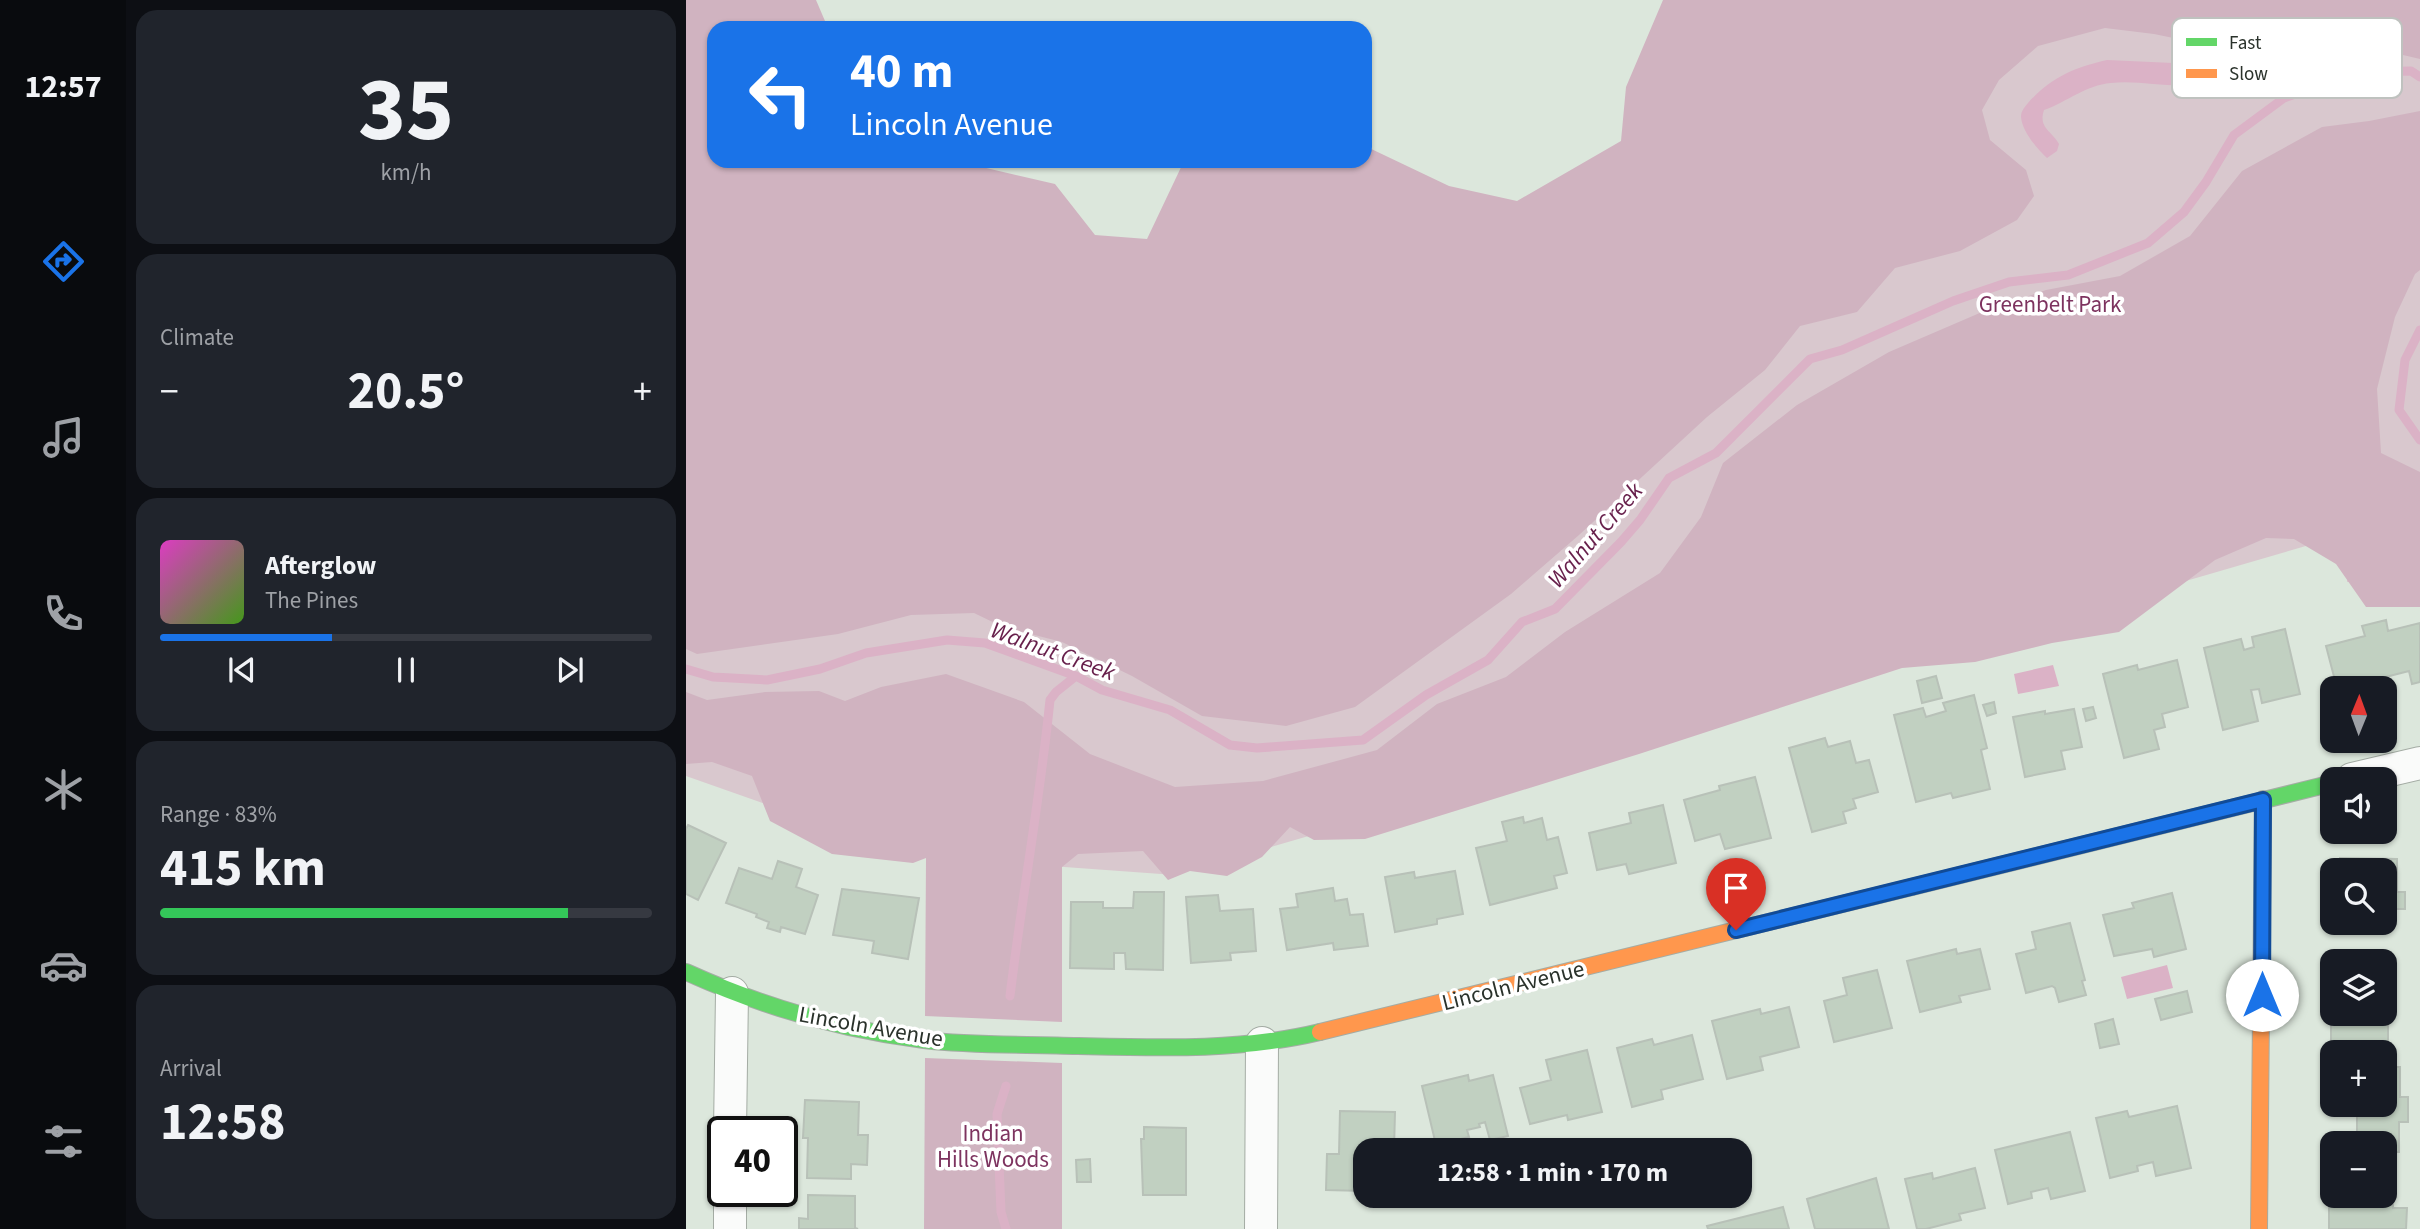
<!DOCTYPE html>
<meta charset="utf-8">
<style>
body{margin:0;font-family:"Source Sans 3",sans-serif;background:#20242c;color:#f1f3f6;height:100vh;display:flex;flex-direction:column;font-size:26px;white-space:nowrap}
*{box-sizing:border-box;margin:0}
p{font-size:23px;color:#9ea1a6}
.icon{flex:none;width:38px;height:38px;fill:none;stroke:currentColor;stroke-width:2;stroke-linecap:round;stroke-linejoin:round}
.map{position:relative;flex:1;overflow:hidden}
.side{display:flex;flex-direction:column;gap:10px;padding:10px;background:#0d0f14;width:560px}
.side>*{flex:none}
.top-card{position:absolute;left:21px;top:21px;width:665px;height:147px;border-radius:21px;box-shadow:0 2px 5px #0004;background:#1a73e8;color:#fff;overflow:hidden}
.needle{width:46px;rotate:1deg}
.buttons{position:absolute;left:1634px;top:676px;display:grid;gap:14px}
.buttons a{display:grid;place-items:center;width:77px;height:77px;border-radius:14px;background:#171b24;box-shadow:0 2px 5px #0004;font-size:35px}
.speed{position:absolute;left:21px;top:1116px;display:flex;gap:14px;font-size:35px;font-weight:700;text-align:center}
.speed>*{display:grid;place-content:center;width:91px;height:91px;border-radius:50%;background:#171b24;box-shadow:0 2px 5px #0004;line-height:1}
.speed .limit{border:4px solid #111;border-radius:10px;background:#fff;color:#111}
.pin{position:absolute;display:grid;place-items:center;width:60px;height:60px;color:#fff;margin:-72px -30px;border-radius:50% 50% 50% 0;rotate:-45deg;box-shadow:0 0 7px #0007}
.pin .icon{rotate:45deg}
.me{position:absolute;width:77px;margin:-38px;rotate:0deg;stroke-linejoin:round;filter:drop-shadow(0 0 5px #0008)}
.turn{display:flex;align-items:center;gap:24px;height:147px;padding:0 28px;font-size:32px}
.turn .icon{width:91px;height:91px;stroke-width:2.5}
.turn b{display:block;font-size:49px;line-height:60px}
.big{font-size:52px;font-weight:700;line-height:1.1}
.side .widget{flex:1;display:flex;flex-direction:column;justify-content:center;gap:10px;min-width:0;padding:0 24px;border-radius:21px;background:#20242c}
.side .dial{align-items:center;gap:0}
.dial b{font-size:91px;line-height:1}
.song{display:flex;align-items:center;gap:21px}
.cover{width:84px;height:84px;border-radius:10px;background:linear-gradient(135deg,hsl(310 70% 55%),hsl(100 70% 35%))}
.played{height:7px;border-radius:4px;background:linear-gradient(90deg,#1a73e8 35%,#363941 35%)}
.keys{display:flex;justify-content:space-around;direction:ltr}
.heat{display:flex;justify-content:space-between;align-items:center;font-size:38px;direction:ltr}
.charge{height:10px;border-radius:5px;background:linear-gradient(90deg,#34c759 83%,#363941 0)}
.trip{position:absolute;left:667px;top:1138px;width:399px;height:70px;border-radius:21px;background:#171b24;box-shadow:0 2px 5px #0004;font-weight:700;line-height:70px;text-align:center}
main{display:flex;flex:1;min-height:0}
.dock{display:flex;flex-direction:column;width:126px;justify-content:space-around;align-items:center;background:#090b0e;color:#9ea1a6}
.dock .icon{width:49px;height:49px}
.dock .on{color:#1a73e8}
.dock b{font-size:32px;color:#f1f3f6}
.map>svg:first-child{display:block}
.green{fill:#d9c8ce}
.forest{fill:#d0b3c0}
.water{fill:#dbb2c6}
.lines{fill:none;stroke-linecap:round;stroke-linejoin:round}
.stream{stroke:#dbb2c6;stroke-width:9}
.building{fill:#c1d0c1;stroke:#b8c1b8;stroke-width:2}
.street-casing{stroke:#a4aca4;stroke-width:34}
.fast-casing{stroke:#a4aca4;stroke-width:18}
.slow-casing{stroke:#a4aca4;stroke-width:18}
.street{stroke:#fafbfa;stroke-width:32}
.fast{stroke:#63d668;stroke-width:16}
.slow{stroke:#ff974d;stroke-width:16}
.route-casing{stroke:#114b97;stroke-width:18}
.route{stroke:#1a73e8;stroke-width:12}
.labels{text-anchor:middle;stroke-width:7;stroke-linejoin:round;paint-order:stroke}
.park-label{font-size:23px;fill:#7d335f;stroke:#fff}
.street-label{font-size:23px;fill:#2a322b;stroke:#fff}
.water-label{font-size:24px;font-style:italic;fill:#671f4b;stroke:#fff}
.key{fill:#fff;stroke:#bfc2bf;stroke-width:2}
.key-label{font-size:19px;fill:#2a322b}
</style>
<main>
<nav class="dock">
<b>12:57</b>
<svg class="icon on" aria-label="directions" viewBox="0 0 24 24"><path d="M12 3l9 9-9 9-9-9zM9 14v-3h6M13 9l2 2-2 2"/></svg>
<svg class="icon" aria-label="music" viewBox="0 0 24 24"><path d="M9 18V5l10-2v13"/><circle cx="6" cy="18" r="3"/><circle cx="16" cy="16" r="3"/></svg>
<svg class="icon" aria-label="phone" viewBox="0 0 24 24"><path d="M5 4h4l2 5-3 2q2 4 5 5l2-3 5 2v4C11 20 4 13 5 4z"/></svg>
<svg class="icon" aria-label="climate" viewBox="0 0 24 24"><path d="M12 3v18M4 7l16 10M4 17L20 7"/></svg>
<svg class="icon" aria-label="car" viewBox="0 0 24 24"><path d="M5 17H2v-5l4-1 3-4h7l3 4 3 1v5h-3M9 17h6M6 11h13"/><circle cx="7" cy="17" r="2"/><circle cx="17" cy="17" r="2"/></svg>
<svg class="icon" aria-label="filters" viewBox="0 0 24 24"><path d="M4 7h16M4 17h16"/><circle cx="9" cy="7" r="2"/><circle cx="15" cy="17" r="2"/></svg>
</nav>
<section class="side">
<div class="widget dial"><b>35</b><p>km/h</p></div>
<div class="widget"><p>Climate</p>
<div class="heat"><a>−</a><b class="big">20.5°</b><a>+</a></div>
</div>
<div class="widget">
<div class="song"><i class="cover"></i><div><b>Afterglow</b><p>The Pines</p></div></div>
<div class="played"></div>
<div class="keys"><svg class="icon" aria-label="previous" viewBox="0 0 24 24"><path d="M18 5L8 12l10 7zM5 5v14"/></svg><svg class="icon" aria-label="pause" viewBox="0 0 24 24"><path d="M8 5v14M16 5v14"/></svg><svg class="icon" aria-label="next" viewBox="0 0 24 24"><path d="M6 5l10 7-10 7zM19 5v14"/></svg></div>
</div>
<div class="widget"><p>Range · 83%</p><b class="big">415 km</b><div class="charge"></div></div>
<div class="widget"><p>Arrival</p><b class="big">12:58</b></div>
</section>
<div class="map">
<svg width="1734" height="1229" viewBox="0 0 1734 1229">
<rect width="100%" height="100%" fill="#dce7dc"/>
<path class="green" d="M1213,0H1734V583L1661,582V534L489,875L240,857L159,832L0,776V322L644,516Z"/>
<path class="forest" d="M0,0H130L142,28H28V161H286L296,167L369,184L409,235L461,239L498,161H679V146L763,186L831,201L935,141L940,87L977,0H1734V59L1683,47L1623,54L1579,40L1536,48L1468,34L1419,28L1352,46L1313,80L1296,110L1304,140L1340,170L1348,196L1331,220L1274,251L1209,268L1171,312L1114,326L1079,370L1021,417L893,535L825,594L669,707L600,726L516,716L446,676L376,642L317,627L288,613L225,615L152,634L11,654L0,649Z
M1734,111V270L1729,274L1709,317L1691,389L1695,453L1734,472V607H1680L1650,564L1608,539L1580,538L1529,560L1433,632L1366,643L1289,662L1216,668L953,754L679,839L628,840L604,827L576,857L541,876L504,871L482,880L457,851L392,854L376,867V1022L239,1016L240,858L227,863L146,854L84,821L66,776L26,762L0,764V692L21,700L79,692L133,691L159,701L195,687L260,674L338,702L404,754L489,787L577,781L691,750L751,704L820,677L879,632L974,573L1015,517L1037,463L1111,405L1203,352L1296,312L1360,290L1434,276L1504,236L1556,171L1636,127L1683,121Z
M239,1058L376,1063V1229H238Z"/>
<path class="water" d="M1421,60L1509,64L1517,66L1518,71L1509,85C1481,88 1453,80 1425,83C1400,85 1381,102 1358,110C1352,128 1366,131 1373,144L1371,151L1361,158C1351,149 1336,131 1335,117C1335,111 1338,108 1342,103C1364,78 1389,67 1421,60Z
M1367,665L1373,686L1332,694L1328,674Z
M1481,965L1487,988L1441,999L1435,977Z"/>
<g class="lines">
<path class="stream" d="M1734,330L1719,360L1713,410L1734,440
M0,669L27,677L81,680L134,669L180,653L261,640L299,643L390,676L416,690L484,710L544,745L571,748L677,740L740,695L802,660L836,622L869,609L935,542L954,520L983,478L1030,453L1124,359L1156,350L1267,301L1323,282L1382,275L1462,243L1498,212L1520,182L1548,135L1598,98L1674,72L1725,71L1734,77
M324,996C336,897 354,799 364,700L370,692L390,676
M320,1229L315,1212L311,1114L320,1086"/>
</g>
<path class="building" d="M1700,620L1702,631L1734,623V682L1726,684L1723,671L1680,682L1681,688H1651L1640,646L1679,636L1676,626Z
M1599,629L1614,694L1576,703L1573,689L1565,690L1572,721L1537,730L1518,648L1555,639L1558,650L1568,647L1566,637Z
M1491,660L1502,707L1476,714L1479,727L1468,730L1473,749L1438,758L1417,674L1451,665L1452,670Z
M1250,676L1256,698L1236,703L1231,681Z
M1288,695L1301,748L1295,750L1304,789L1267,798L1265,793L1230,802L1208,715L1237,708L1240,717L1260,711L1257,703Z
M1308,702L1310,713L1301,716L1297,705Z
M1407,707L1410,718L1400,721L1397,709Z
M1388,709L1396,747L1375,751L1379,769L1339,777L1327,717L1359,711V714Z
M1139,738L1142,747L1164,741L1170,763L1183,760L1192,792L1167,799L1170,808L1157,812L1160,823L1126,832L1103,748Z
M1069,777L1085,838L1039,849L1034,834L1009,841L998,800L1034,790L1033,786Z
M977,805L990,863L943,874L940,864L911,870L903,833L945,823L943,813Z
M837,817L838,823L856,818L861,840L872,837L881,873L868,876L871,888L804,905L790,848L821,841L816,822Z
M2,825L40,843L12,900L0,894V829Z
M1654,858L1711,859V892H1719V909H1699V870H1654Z
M92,861L116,869L110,887L132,895L119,934L95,927L94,932L81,928L83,922L70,917L71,914L40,903L53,868L86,879Z
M769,871L777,914L751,919V924L709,932L699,877L728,872L729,878Z
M647,888L649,901L661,899L664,915L677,914L682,946L648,950L647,943L601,950L594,909L612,907L610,894Z
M156,889L233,898L222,959L186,953L188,941L147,935Z
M448,892H478L477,970L440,969L439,953H428V969L384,968L385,902H417V908H447Z
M1486,893L1500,949L1468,957L1466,949L1428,956L1417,915L1448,908L1446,903Z
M532,895L534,911L567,909L570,951L544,953L545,960L505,963L500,897Z
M1656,922H1699V934L1656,933Z
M1384,923L1399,980L1396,981L1400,995L1373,1002L1369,988L1366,986L1340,993L1330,954L1350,949L1346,932Z
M1270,949L1271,954L1294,949L1304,989L1273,996L1275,1002L1234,1012L1221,961Z
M1645,968H1647V1013H1699V983H1708V1015H1702V1045H1645Z
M1191,970L1206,1028L1148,1042L1138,1001L1161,995L1157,978Z
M1501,991L1506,1012L1475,1020L1469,999Z
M1103,1007L1113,1047L1074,1057L1077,1070L1041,1079L1026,1021L1074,1009L1075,1014Z
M1427,1019L1433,1044L1414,1048L1409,1024Z
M1006,1035L1017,1079L975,1090L977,1099L946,1107L931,1048L966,1039L968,1045Z
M901,1050L916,1112L882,1120L881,1115L844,1124L834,1088L865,1080L860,1060Z
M1699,1067H1714V1097H1722V1122H1713V1152H1699V1143H1671V1112H1675V1104H1699Z
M782,1075L783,1081L807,1075L822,1136L804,1140L799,1122L793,1124L794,1127L781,1130L783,1137L750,1145L736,1086Z
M119,1100L173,1102L172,1135H182L181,1165L165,1164V1179L121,1178L122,1138H117Z
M1491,1106L1505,1168L1470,1176L1467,1162L1451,1166L1452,1171L1424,1178L1410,1118L1441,1111L1443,1117Z
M654,1111L709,1112L708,1150H679V1191L640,1190L641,1154H653Z
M458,1127L500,1128V1195H457L455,1139H458Z
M1384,1132L1399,1191L1365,1199L1362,1188L1345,1192L1346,1198L1322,1204L1309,1150Z
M404,1159L405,1182H391L390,1160Z
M1289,1168L1299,1208L1273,1214L1275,1220L1240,1229H1231L1219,1179L1246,1173L1247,1179Z
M1699,1168H1703L1702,1205H1707V1208H1721L1720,1229H1643V1195H1699Z
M1190,1178L1203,1229H1129L1121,1199Z
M122,1195L169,1196V1228L172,1229H113V1218L122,1219Z
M1097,1207L1103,1229H1022L1021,1226Z"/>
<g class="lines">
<defs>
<path id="street" d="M1666,779L1734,763
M44,1132L46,993
M44,1229V1192
M575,1229L576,1043"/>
<path id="fast" d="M1226,887L1647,783
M0,972C75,1006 156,1030 238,1040C289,1046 341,1044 392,1046C473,1048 555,1051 634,1032"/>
<path id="slow" d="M634,1032L1226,887
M1573,1229L1577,799"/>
</defs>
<use href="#street" class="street-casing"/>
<use href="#fast" class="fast-casing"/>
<use href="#slow" class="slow-casing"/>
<use href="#street" class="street"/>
<use href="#fast" class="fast"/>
<use href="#slow" class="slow"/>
</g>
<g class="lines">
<defs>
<path id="route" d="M1050,930L1577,800L1576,995"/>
</defs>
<use href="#route" class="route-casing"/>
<use href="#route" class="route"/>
</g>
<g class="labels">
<g class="park-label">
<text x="1364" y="312">Greenbelt Park</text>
<text x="307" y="1141">Indian<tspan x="307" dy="26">Hills Woods</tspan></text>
</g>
<g class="street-label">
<text transform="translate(827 985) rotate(-14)" y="8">Lincoln Avenue</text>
<text transform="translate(185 1026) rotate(10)" y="8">Lincoln Avenue</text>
</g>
<g class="water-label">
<text transform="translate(909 535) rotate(-49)" y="8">Walnut Creek</text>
<text transform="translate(367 651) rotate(20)" y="8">Walnut Creek</text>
</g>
</g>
<rect x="1486" y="18" width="230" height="80" rx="10" class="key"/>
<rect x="1500" y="38" width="31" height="8" fill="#63d668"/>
<rect x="1500" y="69" width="31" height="9" fill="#ff974d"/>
<g class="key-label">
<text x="1543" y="49">Fast</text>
<text x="1543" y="80">Slow</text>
</g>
</svg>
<div class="buttons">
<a><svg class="needle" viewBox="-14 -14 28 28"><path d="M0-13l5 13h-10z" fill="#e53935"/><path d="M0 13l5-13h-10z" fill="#9ea1a6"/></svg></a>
<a><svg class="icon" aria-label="sound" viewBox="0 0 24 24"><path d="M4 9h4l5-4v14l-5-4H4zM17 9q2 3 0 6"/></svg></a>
<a><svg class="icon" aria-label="search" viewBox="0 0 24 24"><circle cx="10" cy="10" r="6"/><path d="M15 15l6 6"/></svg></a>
<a><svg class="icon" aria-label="layers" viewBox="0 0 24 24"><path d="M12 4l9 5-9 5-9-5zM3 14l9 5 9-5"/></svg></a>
<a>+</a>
<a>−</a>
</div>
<div class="speed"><div class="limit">40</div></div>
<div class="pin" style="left:1050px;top:930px;background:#d93025"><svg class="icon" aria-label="arrive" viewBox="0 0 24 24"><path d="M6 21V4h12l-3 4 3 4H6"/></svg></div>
<svg class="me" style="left:1576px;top:995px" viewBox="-20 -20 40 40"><circle r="19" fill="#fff"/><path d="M0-13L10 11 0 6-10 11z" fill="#1a73e8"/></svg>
<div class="trip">12:58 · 1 min · 170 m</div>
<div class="top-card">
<div class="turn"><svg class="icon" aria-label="left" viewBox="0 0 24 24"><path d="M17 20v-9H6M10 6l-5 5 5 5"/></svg><div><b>40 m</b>Lincoln Avenue</div></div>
</div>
</div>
</main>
